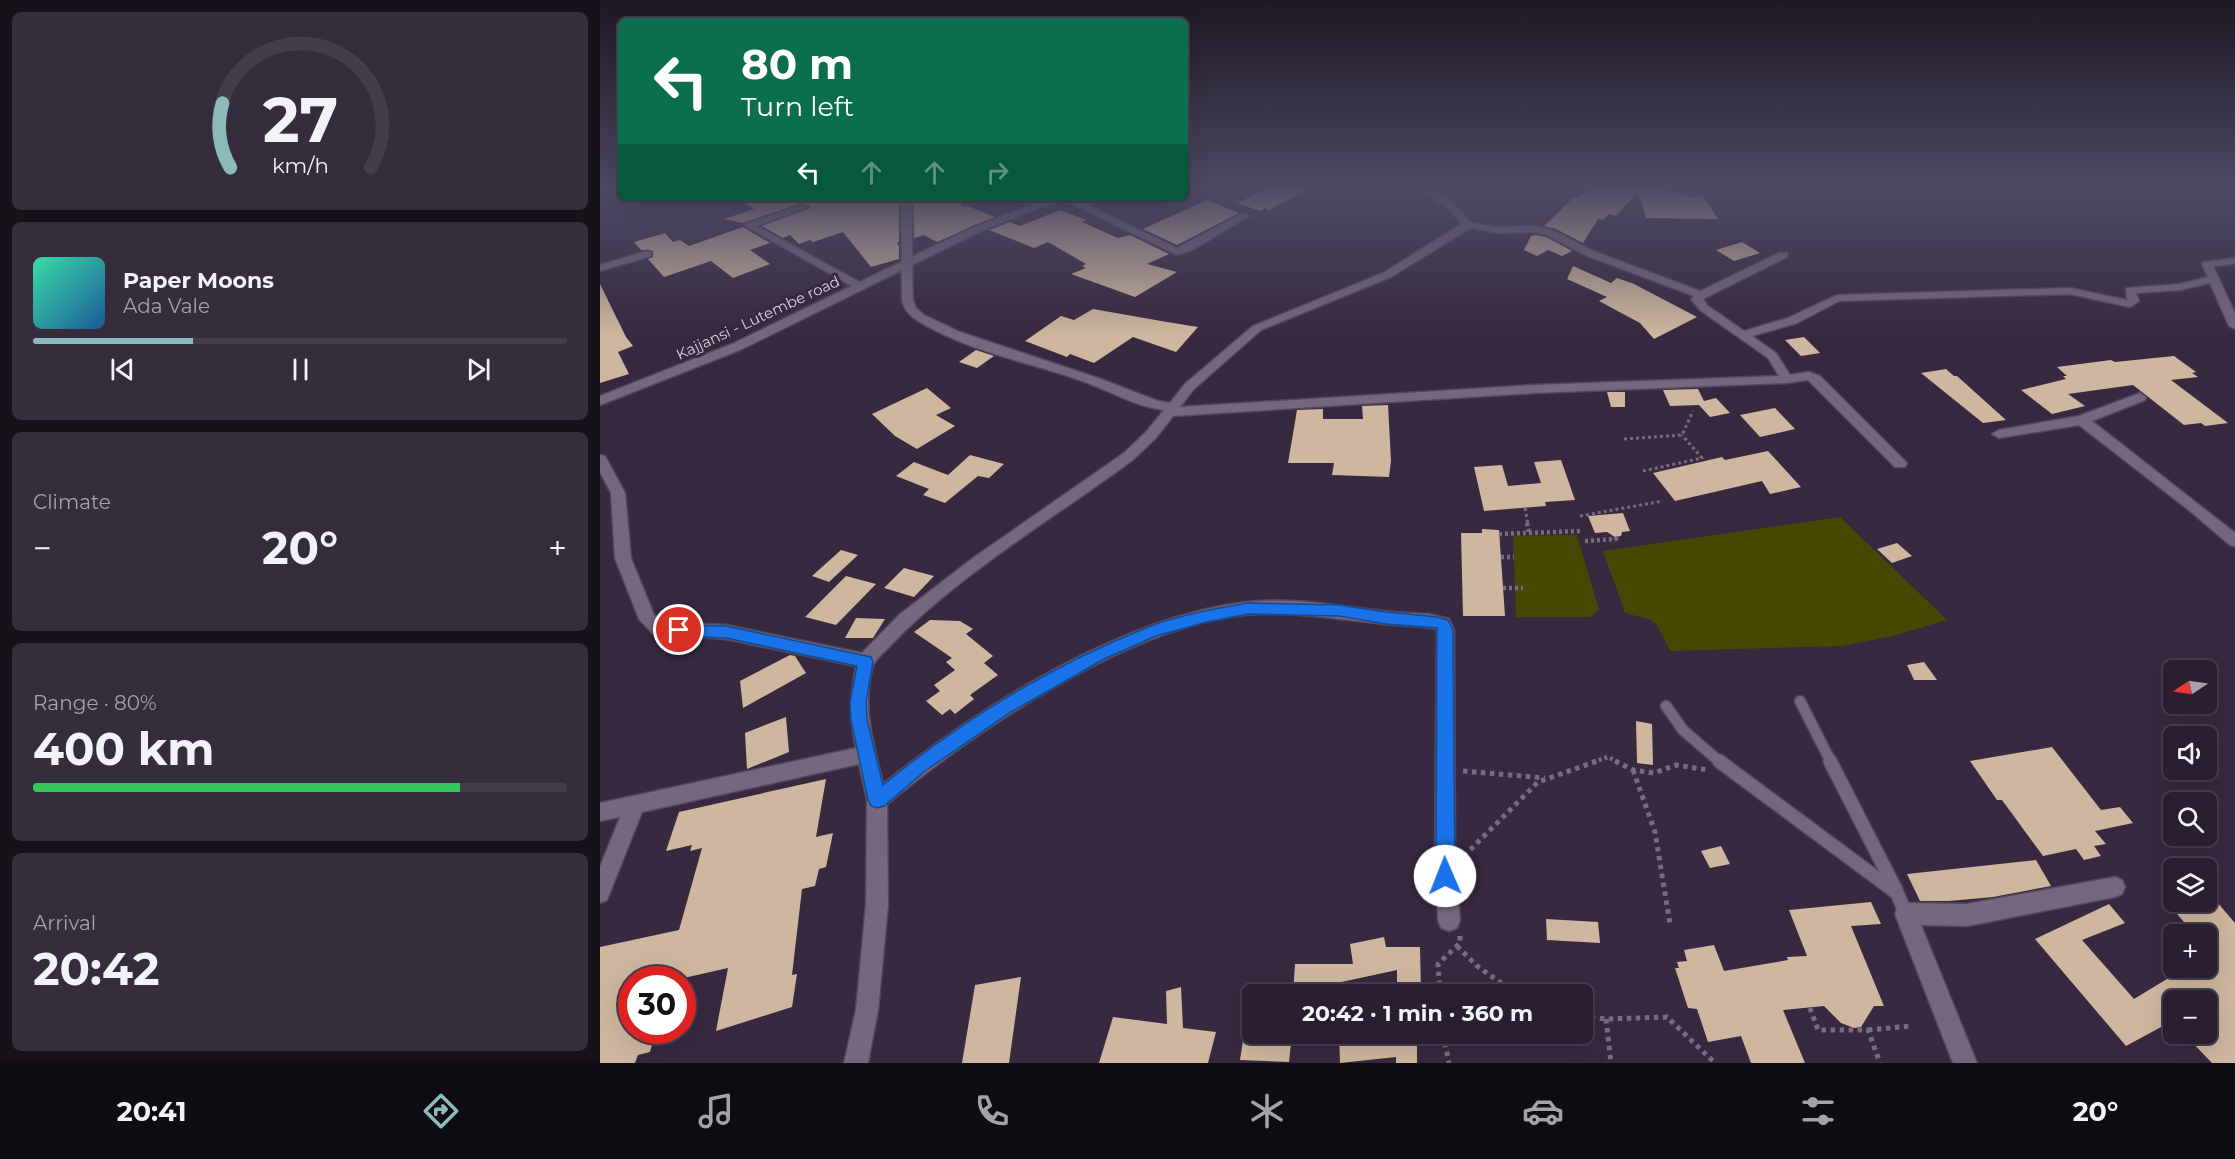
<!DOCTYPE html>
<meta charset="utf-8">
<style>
body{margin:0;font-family:Montserrat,sans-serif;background:#352c3c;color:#f1f3f6;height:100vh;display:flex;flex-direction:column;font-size:22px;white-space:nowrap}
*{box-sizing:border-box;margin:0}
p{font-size:20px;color:#a5a2ab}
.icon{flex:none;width:33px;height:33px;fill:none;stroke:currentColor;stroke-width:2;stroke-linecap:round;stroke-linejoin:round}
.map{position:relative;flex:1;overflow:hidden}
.side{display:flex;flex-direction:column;gap:12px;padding:12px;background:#17111a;width:600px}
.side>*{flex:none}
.banner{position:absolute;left:18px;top:18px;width:570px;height:183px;border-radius:9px;box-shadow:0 6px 24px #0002,0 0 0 2px #453d4c;background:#0b6e4f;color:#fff;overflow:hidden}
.needle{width:39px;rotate:257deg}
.buttons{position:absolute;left:1563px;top:660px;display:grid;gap:12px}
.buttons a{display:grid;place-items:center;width:54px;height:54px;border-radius:9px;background:#291f30;box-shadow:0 6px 24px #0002,0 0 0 2px #453d4c;font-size:30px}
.speed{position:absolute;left:18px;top:966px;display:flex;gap:12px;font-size:30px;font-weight:700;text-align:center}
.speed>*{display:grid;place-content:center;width:78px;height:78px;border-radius:50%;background:#291f30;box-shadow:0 6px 24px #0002,0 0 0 2px #453d4c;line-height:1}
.speed .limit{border:9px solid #d22;background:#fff;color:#111}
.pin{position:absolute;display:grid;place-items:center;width:51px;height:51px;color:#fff;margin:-26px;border:3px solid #fff;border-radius:50%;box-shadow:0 2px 6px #0007}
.me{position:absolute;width:66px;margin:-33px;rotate:359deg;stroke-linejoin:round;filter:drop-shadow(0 0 4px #0008)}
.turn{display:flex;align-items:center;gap:21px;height:126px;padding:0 24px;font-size:27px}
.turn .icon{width:78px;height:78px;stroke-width:2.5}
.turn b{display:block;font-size:42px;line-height:51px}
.lanes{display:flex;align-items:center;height:57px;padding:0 24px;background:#0003;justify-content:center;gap:30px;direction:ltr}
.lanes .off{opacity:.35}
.big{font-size:45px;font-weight:700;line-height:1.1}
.side .widget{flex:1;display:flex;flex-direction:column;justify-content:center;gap:9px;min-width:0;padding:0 21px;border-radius:9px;background:#352c3c}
.side .dial{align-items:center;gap:0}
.dial svg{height:156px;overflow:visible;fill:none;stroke:#453d4c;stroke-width:7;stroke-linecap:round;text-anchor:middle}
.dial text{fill:#f1f3f6;stroke:none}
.song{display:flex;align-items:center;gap:18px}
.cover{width:72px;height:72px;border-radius:9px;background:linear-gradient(135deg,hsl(160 70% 55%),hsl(210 70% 35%))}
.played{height:6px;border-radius:3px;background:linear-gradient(90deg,#8bbbb9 30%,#453d4c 30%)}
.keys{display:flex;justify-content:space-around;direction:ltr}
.heat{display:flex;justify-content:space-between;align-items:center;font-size:33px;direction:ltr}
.charge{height:9px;border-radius:4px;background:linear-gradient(90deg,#34c759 80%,#453d4c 0)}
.trip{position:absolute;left:642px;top:984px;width:351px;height:60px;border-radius:9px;background:#291f30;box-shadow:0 6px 24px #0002,0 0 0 2px #453d4c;font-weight:700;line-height:60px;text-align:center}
.tab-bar{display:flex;height:96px;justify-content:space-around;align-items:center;background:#100c13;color:#a5a2ab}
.tab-bar .icon{width:42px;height:42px}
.tab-bar .current{color:#8bbbb9}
.tab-bar b{font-size:27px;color:#f1f3f6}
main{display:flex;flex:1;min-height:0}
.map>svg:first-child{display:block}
.green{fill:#474803}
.building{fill:#ceb79e}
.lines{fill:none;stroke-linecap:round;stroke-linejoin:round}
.service-far1-casing{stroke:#53475a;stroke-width:13}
.service-casing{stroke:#53475a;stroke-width:16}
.minor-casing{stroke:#53475a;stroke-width:3}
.tertiary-casing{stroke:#53475a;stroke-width:3}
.path-far2{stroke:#776b7f;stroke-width:3;stroke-dasharray:3 3;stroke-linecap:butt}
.path-far1{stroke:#776b7f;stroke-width:4.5;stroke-dasharray:3 3;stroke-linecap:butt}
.path{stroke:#776b7f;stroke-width:5;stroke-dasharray:4.5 4.5;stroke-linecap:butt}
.service-far1{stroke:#766780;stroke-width:10}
.service{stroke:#766780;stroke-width:13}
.minor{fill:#766780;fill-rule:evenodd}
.tertiary{fill:#766780;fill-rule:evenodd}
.route{fill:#1a73e8;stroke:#114b97;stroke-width:1.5}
.labels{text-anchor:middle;stroke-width:6;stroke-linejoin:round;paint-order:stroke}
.far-street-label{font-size:15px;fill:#dad1e0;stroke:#372940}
</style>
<main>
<section class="side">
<div class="widget dial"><svg viewBox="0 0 100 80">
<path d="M14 69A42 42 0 1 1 86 69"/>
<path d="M14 69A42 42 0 0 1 10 36" stroke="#8bbbb9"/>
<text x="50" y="56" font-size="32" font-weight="700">27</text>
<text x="50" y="72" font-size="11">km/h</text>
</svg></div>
<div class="widget">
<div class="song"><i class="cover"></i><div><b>Paper Moons</b><p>Ada Vale</p></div></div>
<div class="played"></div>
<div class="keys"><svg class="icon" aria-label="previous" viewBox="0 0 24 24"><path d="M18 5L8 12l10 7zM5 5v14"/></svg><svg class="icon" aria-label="pause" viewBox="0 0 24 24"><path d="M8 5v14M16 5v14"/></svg><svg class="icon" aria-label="next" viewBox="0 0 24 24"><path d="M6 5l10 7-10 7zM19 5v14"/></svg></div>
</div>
<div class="widget"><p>Climate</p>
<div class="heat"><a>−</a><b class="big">20°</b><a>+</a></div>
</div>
<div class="widget"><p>Range · 80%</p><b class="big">400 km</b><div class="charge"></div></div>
<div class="widget"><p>Arrival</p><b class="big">20:42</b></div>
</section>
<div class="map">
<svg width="1635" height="1063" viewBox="0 0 1635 1063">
<rect width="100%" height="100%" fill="#372940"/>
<path class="green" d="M1240,517L1347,620L1293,636L1242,646L1070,651L1057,625L1051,620L1025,613L1003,551Z
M977,535L999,610L990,617H916L913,536Z"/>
<path class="building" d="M671,187H712L669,210L665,208L660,211L637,203Z
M992,187H1057L1094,197L1101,193L1118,219L1046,218L1038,191L1016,216L1009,214L1003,220L998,219L983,243L956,229L944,226L974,197L978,198Z
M140,198H299V242L297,243L299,246V259L271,267L243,232L213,242L210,240L199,244L190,235L183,238L162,226L210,208L209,205L201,203L143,223L124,219L154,209Z
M313,198H353L364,207L367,206L395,217L337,242L324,235L314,238Z
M607,200L639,213L577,245L543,229Z
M460,210L486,220L482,222L518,238L530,235L569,254L547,264L577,272L535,297L471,274L486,268L482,266L486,264L448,242L434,248L389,230L410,222L420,226Z
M143,227L170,243L150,250L170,264L133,278L111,261L64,277L48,259L53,257V251L41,250L34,242L65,233L73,242L80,240L89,246Z
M936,235L946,237L972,251L962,256L948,250L937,256L924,250L931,236Z
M1142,242L1160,253L1134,261L1116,250Z
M973,266L1011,283L1017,278L1034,284L1097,317L1054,339L1040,323L999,301L1007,297L967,279Z
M0,284L26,337L33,346L18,352L29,374L0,383Z
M493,309L567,322L598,327L576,352L533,337L494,363L470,354L467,357L425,341L461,316L474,320Z
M1204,337L1220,353L1201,356L1185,340Z
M376,350L394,356L377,368L359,362Z
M1574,356L1596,372L1592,373L1598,377L1571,380L1628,423L1605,426L1601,423L1584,425L1533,385L1468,394L1485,406L1452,414L1421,390L1466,379L1463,376H1467L1457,367L1511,360L1515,362Z
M1346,369L1354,376H1357L1406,420L1383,423L1321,373Z
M327,388L351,408L336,415L355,426L317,449L295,436L272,414Z
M1098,389L1104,401L1116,398L1130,413L1110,417L1099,405L1070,406L1063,390Z
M1007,392H1025V407H1011Z
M788,405L791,461L789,477L732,475L734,463H688L697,410L723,409V419H763L762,406Z
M1175,408L1195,429L1160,437L1140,415Z
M1168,451L1201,487L1170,494L1162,481L1075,501L1053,473L1122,457L1125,460Z
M370,455L404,464L389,478L378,476L345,503L323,495L329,489L296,476L314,462L348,475Z
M961,460L975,500L945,502L946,506L884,511L874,467L902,465L908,486L941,483L934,462Z
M1023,513L1030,531L1022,532L1021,536L1015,537L1007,532L995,533L988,516Z
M882,529L899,530L905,616H863L861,533H882Z
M1297,543L1312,556L1292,563L1277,549Z
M241,550L258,555L229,582L212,576Z
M304,568L334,576L314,597L284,588Z
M246,576L276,584L236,625L205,617Z
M256,618L285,619L273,638H245Z
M330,620L360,621L373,629L366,634L393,656L384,663L398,675L370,695L374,699L355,714L350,709L342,715L326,701L340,691L334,685L355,670L346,662L352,658L314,632Z
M190,655L195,656L206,673L143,708L140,681Z
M1324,662L1337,680H1314L1307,665Z
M186,717L189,752L147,769L145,733Z
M1036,721L1052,724L1053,765L1037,763Z
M1452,747L1501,810L1520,807L1533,823L1495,831L1506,844L1494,846L1501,856L1484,860L1476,849L1443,856L1402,800H1397L1370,761Z
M226,779L216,837L233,833L226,867L219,869L215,886L202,889L192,975L197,974L192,1007L116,1031L128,968L75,980H32V1030H56L50,1052L38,1055L35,1063H0V947L79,930L102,848L90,851L92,845L66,851L79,812Z
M1121,846L1130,864L1110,868L1101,851Z
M1436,860L1451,886L1393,897L1349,901H1320L1307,874Z
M1271,902L1281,924L1251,926L1284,1006H1274L1261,1027L1254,1028L1241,1023L1224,1006L1183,1010L1205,1063H1151L1141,1036L1108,1042L1097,1009L1088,1008L1075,968H1079L1077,962L1087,961L1084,950L1114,945L1124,971L1188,960L1187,957L1207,956L1189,910Z
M1567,902H1617L1635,923V1063H1612L1584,1034H1606V1000H1574V1020L1526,1046L1435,939L1509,904L1525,923L1482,940L1534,999L1585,968H1606V934H1594Z
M946,919L998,922L1000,943L947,940Z
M784,937L786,947H820L821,994H797V970L737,983L736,994H693L695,964H753L750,944Z
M421,977L409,1063H362L375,985Z
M581,987L583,1028L616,1032L608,1063H499L513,1017L567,1024L566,991Z
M644,1034H692L689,1062L640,1060Z
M739,1034H790V1037H817V1063H796V1057L740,1063Z"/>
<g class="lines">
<defs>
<path id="service-far1" d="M1200,701L1231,762
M1066,706L1083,730L1120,762"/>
<path id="service" d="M1119,761L1297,893L1306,914
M1230,761L1296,890"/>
<path id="minor" d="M816,187H828L854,204L871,223L898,227L935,226L955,231L993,251L1100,291L1179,253H1187V257L1103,299L1108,306L1144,331L1188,318L1237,295L1470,288L1527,300L1526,288L1580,284L1608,277L1602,264L1603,262L1635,258V264L1613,266L1635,313V329L1629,326L1610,283L1580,290L1536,293L1539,301L1530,307L1470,294L1239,301L1197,323L1152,336L1176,353L1190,375L1209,372L1220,376L1305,461L1307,464L1305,467H1295L1208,380L1187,383L934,393L573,416L556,438L534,459C452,520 361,572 290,646C285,652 275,659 273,666C261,707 274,744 283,784C379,707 523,616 647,602C692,597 738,606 783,611C798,613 813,613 829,614L849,619L854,630L855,860L860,920L857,928L849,931L841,928L838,920L835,860L837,629C819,625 801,626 783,624C729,618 677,608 624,618C512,638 374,733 287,804L288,905L278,1010L268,1063H244L256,1010L266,905L267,800L259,764L42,812L7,900L0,903V867L20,817L0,821V803L256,748C249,714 250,699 256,666L126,639L52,633L39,619L15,558L11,493L0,472V455L5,456L25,493L31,558L54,615L62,622L126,625L262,653L299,615L373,558L524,453L546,432L564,410C536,407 508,390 482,381C428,362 367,351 318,321C310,316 304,310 302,300L301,198H311L313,300L316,308L324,315L360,332L498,378L558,401L570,403L585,384L653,326L783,273L862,224L848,208ZM870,228L898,233L935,232L947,235L985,255L1094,296L1091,299L1100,310L1168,358L1179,376L934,385L580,407L593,390L661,330L791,277Z
M1059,187L1092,189L1106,187L1094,195Z
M460,198H473L577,248L641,214L649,216L594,249L577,255Z
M200,205L208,207L157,226L265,285V289H257L144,225Z
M47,251L51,252V256L0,271V265Z
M1540,393L1546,397L1545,400L1492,421L1635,533V546L1630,545L1590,511L1479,425L1399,438L1392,434L1399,430L1479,416Z
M1515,877L1522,880L1525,887L1522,894L1515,897L1367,926L1321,925L1377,1063H1353L1295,914L1298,906L1306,903L1367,904Z"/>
<path id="tertiary" d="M449,198H463L379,232L140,350L0,405V396L132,344L371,228Z"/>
</defs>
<use href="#service-far1" class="service-far1-casing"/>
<use href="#service" class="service-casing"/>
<use href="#minor" class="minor-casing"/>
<use href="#tertiary" class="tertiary-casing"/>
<path class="path-far2" d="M1024,439L1082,435L1093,411
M1043,471L1102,458L1082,435
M925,508L928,524
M980,516L1063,501"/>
<path class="path-far1" d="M927,523L929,533
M899,534L982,531
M985,541L1016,539L1015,537
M901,557H914
M903,588H923
M993,762L1008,757L1018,762"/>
<path class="path" d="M1015,761L1033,770L1054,773L1076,765L1108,770
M1033,770L1055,832L1070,924
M863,771L945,778
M864,856L938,782L997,761
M857,946L877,966L917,994
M840,994L838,964L860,943V936
M1210,1008L1218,1030H1268L1280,1063
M982,1016L1006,1019L1067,1017L1115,1063
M1006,1019L1011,1063
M1268,1030L1311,1026
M843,1034L849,1063
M843,1044L863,1034"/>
<use href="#service-far1" class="service-far1"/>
<use href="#service" class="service"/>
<use href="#minor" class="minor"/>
<use href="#tertiary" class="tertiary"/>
</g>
<linearGradient id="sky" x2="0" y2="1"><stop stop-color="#1e1723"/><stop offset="0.56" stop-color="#4d4964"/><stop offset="1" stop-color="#4d4964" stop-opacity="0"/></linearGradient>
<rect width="1635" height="336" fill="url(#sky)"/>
<path class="route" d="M648,603L739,605L786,612L837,617L848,620L853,630L855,876L852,883L845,886L839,883L836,876L837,628L786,624L739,616L648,614L607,622L556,636L504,659L411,712L325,771L284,806L277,808L271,806L268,800L251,720L250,702L257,666L126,638L79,636L73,635L71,630L73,626L79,625L126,626L271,657L273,662L266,702L267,720L283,785C361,721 452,665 546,628C578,615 614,609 648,603Z"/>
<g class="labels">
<g class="far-street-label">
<text transform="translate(158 318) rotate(-25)" y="5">Kajjansi - Lutembe road</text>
</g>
</g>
</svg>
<div class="buttons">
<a><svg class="needle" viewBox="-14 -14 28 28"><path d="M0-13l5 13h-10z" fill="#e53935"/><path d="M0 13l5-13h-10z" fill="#a5a2ab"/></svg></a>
<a><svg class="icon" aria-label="sound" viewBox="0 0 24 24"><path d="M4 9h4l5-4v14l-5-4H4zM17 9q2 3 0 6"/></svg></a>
<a><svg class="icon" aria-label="search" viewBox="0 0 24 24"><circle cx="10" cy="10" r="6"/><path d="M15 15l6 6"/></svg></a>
<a><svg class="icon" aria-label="layers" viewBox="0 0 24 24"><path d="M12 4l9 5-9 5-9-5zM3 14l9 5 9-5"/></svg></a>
<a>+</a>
<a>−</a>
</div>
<div class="speed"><div class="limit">30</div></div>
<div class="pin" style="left:79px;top:630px;background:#d93025"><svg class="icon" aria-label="arrive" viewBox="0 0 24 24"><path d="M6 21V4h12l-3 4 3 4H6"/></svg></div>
<svg class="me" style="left:845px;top:876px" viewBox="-20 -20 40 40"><circle r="19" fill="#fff"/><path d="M0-13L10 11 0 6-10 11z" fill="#1a73e8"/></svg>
<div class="trip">20:42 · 1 min · 360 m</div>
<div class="banner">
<div class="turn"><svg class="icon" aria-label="left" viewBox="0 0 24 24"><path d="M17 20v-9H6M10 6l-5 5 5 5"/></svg><div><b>80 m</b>Turn left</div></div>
<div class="lanes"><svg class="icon" aria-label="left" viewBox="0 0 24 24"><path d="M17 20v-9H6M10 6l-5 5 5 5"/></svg><svg class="icon off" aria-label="ahead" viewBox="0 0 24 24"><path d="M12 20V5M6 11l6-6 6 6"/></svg><svg class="icon off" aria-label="ahead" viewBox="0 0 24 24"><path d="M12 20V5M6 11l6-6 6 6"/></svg><svg class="icon off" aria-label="right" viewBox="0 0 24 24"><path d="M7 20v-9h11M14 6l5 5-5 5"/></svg></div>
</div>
</div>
</main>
<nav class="tab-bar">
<b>20:41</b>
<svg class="icon current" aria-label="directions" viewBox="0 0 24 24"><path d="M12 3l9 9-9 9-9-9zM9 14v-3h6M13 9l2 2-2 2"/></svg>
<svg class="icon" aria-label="music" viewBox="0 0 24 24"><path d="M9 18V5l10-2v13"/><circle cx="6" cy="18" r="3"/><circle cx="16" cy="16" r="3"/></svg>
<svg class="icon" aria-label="phone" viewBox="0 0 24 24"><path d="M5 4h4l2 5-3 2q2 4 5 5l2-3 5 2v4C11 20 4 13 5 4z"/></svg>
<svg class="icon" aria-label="climate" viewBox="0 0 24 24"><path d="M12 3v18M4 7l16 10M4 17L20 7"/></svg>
<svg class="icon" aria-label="car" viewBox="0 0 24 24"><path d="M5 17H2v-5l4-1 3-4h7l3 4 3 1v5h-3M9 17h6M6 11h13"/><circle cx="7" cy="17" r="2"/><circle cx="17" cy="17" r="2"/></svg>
<svg class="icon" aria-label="filters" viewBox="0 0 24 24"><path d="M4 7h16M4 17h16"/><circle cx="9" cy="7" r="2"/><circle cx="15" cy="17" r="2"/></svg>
<b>20°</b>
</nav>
